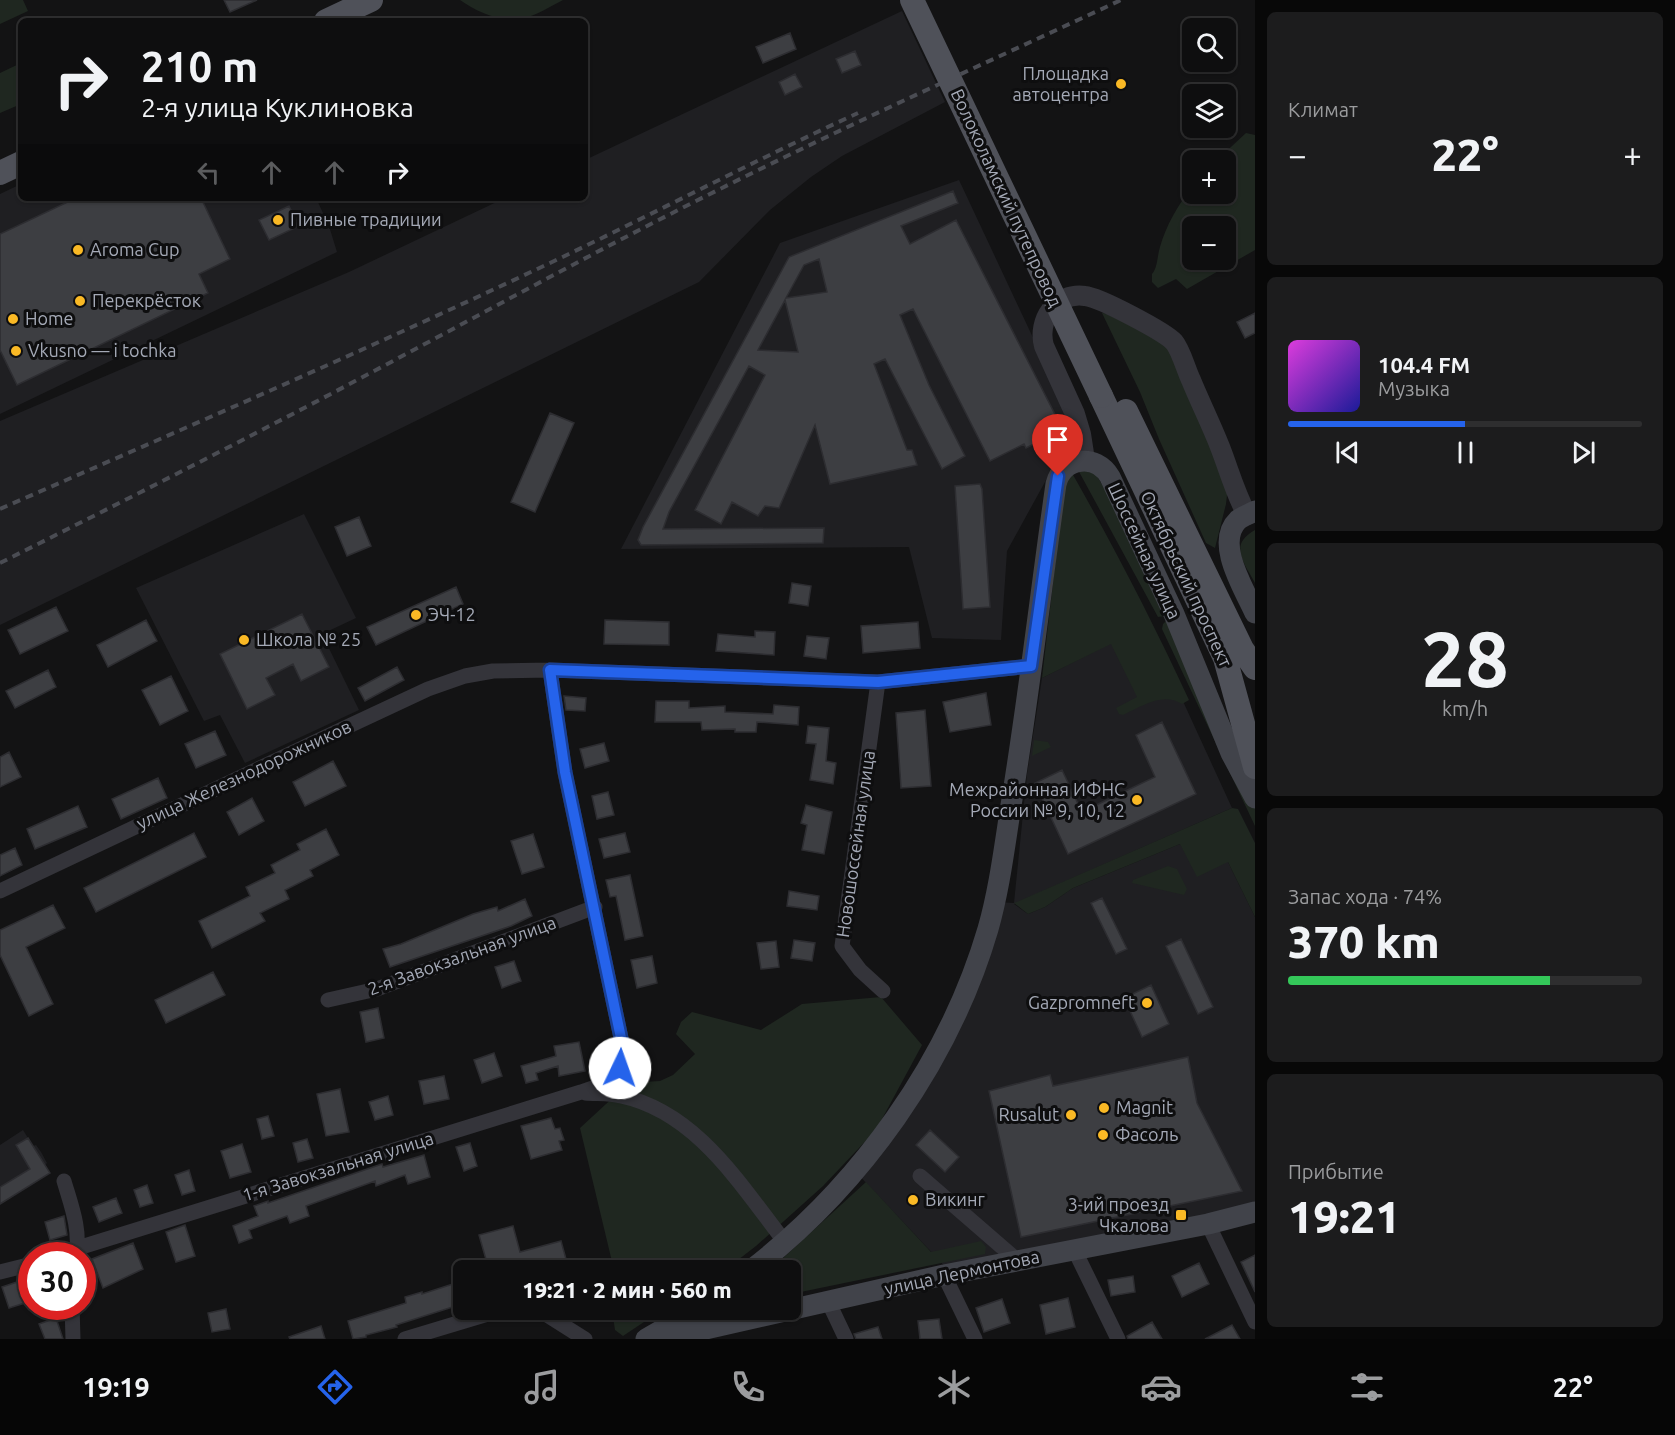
<!DOCTYPE html>
<html lang="ru">
<meta charset="utf-8">
<style>
body{margin:0;font-family:Ubuntu,sans-serif;background:#1c1c1d;color:#f1f3f6;height:100vh;display:flex;flex-direction:column;font-size:22px;white-space:nowrap}
*{box-sizing:border-box;margin:0}
p{font-size:20px;color:#9b9c9e}
.icon{flex:none;width:33px;height:33px;fill:none;stroke:currentColor;stroke-width:2;stroke-linecap:round;stroke-linejoin:round}
.map{position:relative;flex:1;overflow:hidden}
.panel{display:flex;flex-direction:column;gap:12px;padding:12px;background:#080808;width:420px}
.panel>*{flex:none}
.guide{position:absolute;left:18px;top:18px;width:570px;height:183px;border-radius:9px;box-shadow:0 2px 4px #0004,0 0 0 2px #2e2e2f;background:#0e0e0f;color:#f1f3f6;overflow:hidden}
.controls{position:absolute;left:1182px;top:18px;display:grid;gap:12px}
.controls a{display:grid;place-items:center;width:54px;height:54px;border-radius:9px;background:#0e0e0f;box-shadow:0 2px 4px #0004,0 0 0 2px #2e2e2f;font-size:30px}
.speed{position:absolute;left:18px;top:1242px;display:flex;gap:12px;font-size:30px;font-weight:700;text-align:center}
.speed>*{display:grid;place-content:center;width:78px;height:78px;border-radius:50%;background:#0e0e0f;box-shadow:0 2px 4px #0004,0 0 0 2px #2e2e2f;line-height:1}
.speed .limit{border:9px solid #d22;background:#fff;color:#111}
.pin{position:absolute;display:grid;place-items:center;width:51px;height:51px;color:#fff;margin:-62px -26px;border-radius:50% 50% 50% 0;rotate:-45deg;box-shadow:0 0 6px #0007}
.pin .icon{rotate:45deg}
.me{position:absolute;width:66px;margin:-33px;rotate:3deg;stroke-linejoin:round;filter:drop-shadow(0 0 4px #0008)}
.turn{display:flex;align-items:center;gap:21px;height:126px;padding:0 24px;font-size:27px}
.turn .icon{width:78px;height:78px;stroke-width:2.5}
.turn b{display:block;font-size:42px;line-height:51px}
.lanes{display:flex;align-items:center;height:57px;padding:0 24px;background:#0003;justify-content:center;gap:30px;direction:ltr}
.lanes .off{opacity:.35}
.big{font-size:45px;font-weight:800;line-height:1.1}
.panel .widget{flex:1;display:flex;flex-direction:column;justify-content:center;gap:9px;min-width:0;padding:0 21px;border-radius:9px;background:#1c1c1d}
.panel .dial{align-items:center;gap:0}
.dial b{font-size:78px;line-height:1}
.song{display:flex;align-items:center;gap:18px}
.cover{width:72px;height:72px;border-radius:9px;background:linear-gradient(135deg,hsl(300 70% 55%),hsl(240 70% 35%))}
.played{height:6px;border-radius:3px;background:linear-gradient(90deg,#2563eb 50%,#2e2e2f 50%)}
.keys{display:flex;justify-content:space-around;direction:ltr}
.heat{display:flex;justify-content:space-between;align-items:center;font-size:33px;direction:ltr}
.charge{height:9px;border-radius:4px;background:linear-gradient(90deg,#34c759 74%,#2e2e2f 0)}
.trip{position:absolute;left:453px;top:1260px;width:348px;height:60px;border-radius:9px;background:#0e0e0f;box-shadow:0 2px 4px #0004,0 0 0 2px #2e2e2f;font-weight:800;line-height:60px;text-align:center}
.dock{display:flex;height:96px;justify-content:space-around;align-items:center;background:#060606;color:#9b9c9e}
.dock .icon{width:42px;height:42px}
.dock .current{color:#2563eb}
.dock b{font-size:27px;color:#f1f3f6}
main{display:flex;flex:1;min-height:0}
.map>svg:first-child{display:block}
.built{fill:#1f1f22}
.green{fill:#1f2720;fill-rule:evenodd}
.building{fill:#3d3e42;stroke:#2d2d31;stroke-width:1.5;fill-rule:evenodd}
.lines{fill:none;stroke-linecap:round;stroke-linejoin:round}
.minor{stroke:#34343a;stroke-width:15}
.tertiary{stroke:#34343a;stroke-width:20}
.secondary{stroke:#41434a;stroke-width:21}
.primary{stroke:#4f5159;stroke-width:24}
.rail{stroke:#4a4c53;stroke-width:4;stroke-dasharray:8 6;stroke-linecap:butt}
.primary-bridge{stroke:#4f5159;stroke-width:24}
.route-casing{stroke:#184099;stroke-width:15}
.route{stroke:#2563eb;stroke-width:10}
.poi-dot{fill:#fab925;stroke:#0e0e0f;stroke-width:2}
.labels{text-anchor:middle;stroke-width:6;stroke-linejoin:round;paint-order:stroke}
.poi-label{font-size:18px;fill:#a4a9b6;stroke:#0e0e0f;text-anchor:start}
.street-label{font-size:18px;fill:#a4a9b6;stroke:#0e0e0f}
</style>
<main>
<div class="map">
<svg width="1255" height="1339" viewBox="0 0 1255 1339">
<rect width="100%" height="100%" fill="#131314"/>
<path class="built" d="M902,11L945,102L842,156L811,177L770,210L699,282L0,625V421L349,272L505,198H585V160Z
M959,180L1059,393L1073,431L1007,551L1001,640L932,638L909,547L621,549L780,243Z
M21,184V198H316L329,226L337,252L0,414V194Z
M304,514L356,618L322,634L359,710L245,763L220,715L204,721L136,588Z
M1123,637L1170,673L1232,808L1014,904L1028,914L1045,907L1073,888L1180,844L1228,862L1255,917V1212L952,1274L854,1170L909,1097L995,902L1014,903L1027,774L1042,678Z
M23,1130L33,1146L36,1145L41,1152L47,1163L45,1165L50,1173L0,1204V1145Z"/>
<path class="green" d="M0,0H23L28,11L0,24Z
M460,0H563C551,6 536,16 523,18C501,23 477,12 460,0Z
M21,63V104L0,113V73Z
M1246,133L1255,135V250L1187,289L1176,279L1158,288L1152,282V274C1158,267 1157,256 1160,247C1166,226 1178,204 1192,188V194H1226V160H1217ZM1192,226H1226V260H1192Z
M1102,313L1114,314L1170,345L1228,486L1226,504L1215,548L1206,543L1159,439L1140,392Z
M1077,468L1096,474L1123,522L1164,616L1158,617Z
M1072,473C1114,547 1153,622 1189,700L1182,704C1162,692 1143,706 1123,715L1119,714L1116,708L1137,697L1111,644L1042,678L1065,480Z
M1255,530V583C1244,562 1228,545 1255,530Z
M1166,621L1255,795V826L1162,629L1163,624Z
M1034,740L1048,742L1051,747L1032,756Z
M1232,808L1238,809L1255,843V917L1228,862L1197,877L1180,844L1073,888L1045,907L1028,914L1014,903Z
M1168,866L1177,869L1187,889L1184,895L1132,883L1133,880Z
M881,997L922,1045L876,1130L823,1186L756,1246L725,1270H614L580,1128L619,1092L643,1082L660,1081L673,1075L695,1054L676,1034L681,1022L692,1012L761,1030L802,1004Z
M866,1182L931,1252L981,1241L986,1247L985,1254L791,1294L790,1270H770Z
M612,1310H667L647,1320L623,1336L615,1330Z"/>
<path class="building" d="M224,0H257L230,12Z
M790,33L796,49L763,63L756,47Z
M855,51L861,65L842,73L836,59Z
M795,74L802,87L785,95L779,82Z
M953,191L958,203L901,226L910,244L956,220L1065,434L1052,440L1050,436L1026,448L1024,444L990,461L913,309L900,315L929,385L965,456L942,469L885,359L874,364L907,450H912L917,465L830,484L815,425L779,508L765,506L758,516L732,502L721,524L695,510L765,375L749,366L669,512L663,529L824,528L823,543L641,545L638,540L643,527L789,257ZM819,259L827,292L786,298L804,265ZM785,300L798,352L758,350Z
M76,198H201L230,259L199,274L208,293L17,385L0,350V234Z
M289,206L299,226L269,240L259,220Z
M1255,313V333L1245,338L1237,322Z
M550,413L574,423L535,512L511,502Z
M980,484L982,489L990,607L963,609L955,486Z
M359,517L371,546L347,556L335,527Z
M792,583L811,586L808,606L789,603Z
M456,587L463,604L376,645L367,627Z
M56,607L68,631L20,654L8,630Z
M302,614L329,667L301,681L293,664L266,678L275,695L247,709L220,654Z
M146,620L157,641L108,667L97,645Z
M605,620L669,622V645L604,644Z
M918,622L920,648L863,653L861,626Z
M755,631L775,632L774,655L716,651L718,634L755,637Z
M807,636L829,638L826,659L804,656Z
M397,667L404,680L365,701L358,688Z
M48,670L56,687L15,708L6,691Z
M171,676L188,711L160,725L142,690Z
M986,693L991,725L950,732L943,702Z
M564,696L586,698L585,711L566,710Z
M656,701H689V708L725,706V712L773,714L774,705L799,707L798,725L757,722L756,732H735V729L702,730L701,722H655Z
M925,710L931,786L901,788L896,713Z
M1162,722L1196,794L1068,854L1035,783L1062,770L1082,812L1117,795L1155,777L1136,735Z
M808,726L829,728L826,761L836,763L833,784L810,780L816,744L806,743Z
M215,731L226,755L196,768L185,744Z
M604,743L609,761L585,768L580,749Z
M9,752L21,777L0,787V757Z
M333,761L346,786L305,806L293,782Z
M158,778L167,798L121,819L112,799Z
M608,792L614,815L597,819L592,796Z
M252,798L264,821L239,835L227,812Z
M806,805L832,812L824,854L802,850L807,825L801,823Z
M78,806L87,827L35,849L27,829Z
M326,829L339,855L310,870L313,876L285,890L289,899L260,913L265,921L212,948L199,921L250,896L246,887L275,873L271,865L300,850L297,844Z
M194,833L206,857L96,912L84,888Z
M625,833L630,852L604,858L599,839Z
M533,834L544,867L522,874L511,841Z
M15,848L22,865L0,876V855Z
M630,875L643,936L625,940L616,896L610,897L606,880Z
M789,891L819,896L817,910L787,906Z
M1102,898L1127,949L1116,954L1091,903Z
M525,899L532,916L511,926L390,967L383,949L401,944L473,914L497,907L498,911Z
M53,905L65,928L26,947L53,1004L29,1016L0,955V930Z
M1181,939L1213,1007L1198,1014L1166,946Z
M794,940L815,943L812,961L791,958Z
M776,941L779,967L761,969L757,943Z
M652,956L657,983L637,988L631,960Z
M514,961L521,981L502,988L495,967Z
M213,972L225,995L166,1023L155,1000Z
M1151,985L1169,1024L1142,1037L1124,998Z
M378,1008L384,1038L366,1042L360,1012Z
M579,1042L585,1071L559,1076L558,1066L536,1073L538,1080L526,1083L521,1066L556,1056L554,1046Z
M494,1053L502,1076L482,1083L474,1060Z
M1188,1057L1197,1103L1242,1191L1021,1237L989,1091L1050,1075L1053,1086Z
M444,1076L449,1099L424,1104L419,1081Z
M340,1089L349,1132L326,1136L317,1094Z
M388,1096L393,1115L375,1120L369,1102Z
M268,1116L274,1136L262,1139L257,1119Z
M551,1118L555,1129L560,1128L564,1140L559,1141L562,1150L531,1159L521,1126Z
M930,1130L959,1157L945,1172L916,1145Z
M28,1138L50,1173L0,1204V1187L30,1169L16,1145Z
M307,1139L313,1158L298,1162L293,1143Z
M470,1143L477,1166L464,1171L456,1147Z
M242,1144L251,1172L230,1178L221,1151Z
M424,1155L430,1177L408,1184L405,1175L376,1186L375,1181L306,1206L309,1216L290,1223L287,1216L249,1230L252,1238L239,1243L233,1226L258,1216L254,1206L268,1201V1203L382,1164L383,1167Z
M189,1170L195,1191L182,1195L175,1175Z
M147,1185L153,1203L140,1207L134,1190Z
M116,1198L122,1213L99,1222L93,1207Z
M64,1216L67,1235L50,1240L45,1222Z
M185,1225L195,1256L176,1262L166,1232Z
M513,1226L520,1252L561,1241L569,1270H489L479,1235Z
M133,1243L143,1269L103,1288L92,1259Z
M1255,1255V1292L1241,1262Z
M1199,1263L1209,1284L1182,1297L1172,1276Z
M1133,1276L1135,1292L1111,1296L1108,1280Z
M17,1282L25,1303L9,1308L2,1287Z
M456,1283L462,1304L396,1325L397,1327L366,1335V1337L353,1339L348,1321L406,1303L405,1297L422,1292V1294Z
M1068,1298L1075,1327L1046,1334L1040,1305Z
M1002,1299L1010,1323L984,1332L976,1308Z
M226,1309L230,1329L212,1332L208,1313Z
M56,1318L63,1339H45L39,1324Z
M939,1319L942,1339H920L918,1321Z
M1152,1322L1162,1339H1128L1127,1336Z
M1232,1325L1240,1339H1205Z
M321,1326L325,1339H290L289,1337Z
M878,1327L882,1339H856L854,1334Z"/>
<g class="lines">
<path class="minor" d="M878,682L842,946L860,970L883,991
M0,891L351,725L428,689L465,676L493,671L550,670L878,682L1031,666
M328,1000L377,989L595,907
M585,1093C597,1094 610,1093 621,1096C697,1112 741,1186 785,1242
M920,1176L1018,1261
M64,1181C71,1205 81,1230 76,1256
M1208,1224L1255,1322
M1074,1249L1118,1339
M61,1256L78,1248L581,1092L615,1080L625,1057L565,773L550,670
M0,1272L32,1264
M944,1275L975,1339
M828,1301L846,1339
M72,1306L73,1339
M539,1310L585,1339
M405,1339L501,1310"/>
<path class="tertiary" d="M1085,460L1081,434L1075,414L1044,346C1037,320 1056,292 1085,296C1099,297 1165,332 1174,342C1181,350 1186,370 1191,380C1200,402 1211,424 1220,447C1229,470 1235,493 1247,515"/>
<path class="secondary" d="M1255,511C1250,514 1243,516 1238,520C1214,543 1245,590 1255,613
M751,1270C860,1186 949,1062 988,929C1000,887 1005,842 1012,799C1029,695 1041,589 1056,484C1063,457 1096,453 1110,477L1174,614L1231,753L1255,798
M646,1339L696,1310
M670,1339L688,1333L944,1275L1208,1224L1255,1212"/>
<path class="primary" d="M326,21L371,0
M0,173L21,163
M1101,396L1225,658L1255,767
M1126,411L1242,649L1255,668"/>
<path class="rail" d="M0,509C178,431 357,354 533,271C642,220 749,163 858,113
M0,563C126,500 252,436 376,370C491,309 605,246 722,188C854,122 988,62 1121,0"/>
<path class="primary-bridge" d="M912,0L1101,396"/>
</g>
<g class="lines">
<defs>
<path id="route" d="M620,1068L625,1057L565,772L550,670L878,682L1031,666L1058,476"/>
</defs>
<use href="#route" class="route-casing"/>
<use href="#route" class="route"/>
</g>
<g class="poi-dot">
<circle cx="1121" cy="84" r="6"/>
<circle cx="278" cy="220" r="6"/>
<circle cx="78" cy="250" r="6"/>
<circle cx="80" cy="301" r="6"/>
<circle cx="13" cy="319" r="6"/>
<circle cx="16" cy="351" r="6"/>
<circle cx="416" cy="615" r="6"/>
<circle cx="244" cy="640" r="6"/>
<circle cx="1137" cy="800" r="6"/>
<circle cx="1147" cy="1003" r="6"/>
<circle cx="1104" cy="1108" r="6"/>
<circle cx="1071" cy="1115" r="6"/>
<circle cx="1103" cy="1135" r="6"/>
<circle cx="913" cy="1200" r="6"/>
<rect x="1175" y="1209" width="12" height="12" rx="3"/>
</g>
<g class="labels">
<g class="poi-label">
<text x="1109" y="80" text-anchor="end">Площадка<tspan x="1109" dy="21">автоцентра</tspan></text>
<text x="290" y="226">Пивные традиции</text>
<text x="90" y="256">Aroma Cup</text>
<text x="92" y="307">Перекрёсток</text>
<text x="25" y="325">Home</text>
<text x="28" y="357">Vkusno — i tochka</text>
<text x="428" y="621">ЭЧ-12</text>
<text x="256" y="646">Школа № 25</text>
<text x="1125" y="796" text-anchor="end">Межрайонная ИФНС<tspan x="1125" dy="21">России № 9, 10, 12</tspan></text>
<text x="1135" y="1009" text-anchor="end">Gazpromneft</text>
<text x="1116" y="1114">Magnit</text>
<text x="1059" y="1121" text-anchor="end">Rusalut</text>
<text x="1115" y="1141">Фасоль</text>
<text x="925" y="1206">Викинг</text>
<text x="1169" y="1211" text-anchor="end">3-ий проезд<tspan x="1169" dy="21">Чкалова</tspan></text>
</g>
<g class="street-label">
<text transform="translate(1006 198) rotate(65)" y="6">Волоколамский путепровод</text>
<text transform="translate(1144 551) rotate(65)" y="6">Шоссейная улица</text>
<text transform="translate(1186 579) rotate(65)" y="6">Октябрьский проспект</text>
<text transform="translate(244 775) rotate(-25)" y="6">улица Железнодорожников</text>
<text transform="translate(856 844) rotate(-82)" y="6">Новошоссейная улица</text>
<text transform="translate(462 956) rotate(-20)" y="6">2-я Завокзальная улица</text>
<text transform="translate(338 1167) rotate(-17)" y="6">1-я Завокзальная улица</text>
<text transform="translate(962 1273) rotate(-12)" y="6">улица Лермонтова</text>
</g>
</g>
</svg>
<div class="controls">
<a><svg class="icon" aria-label="search" viewBox="0 0 24 24"><circle cx="10" cy="10" r="6"/><path d="M15 15l6 6"/></svg></a>
<a><svg class="icon" aria-label="layers" viewBox="0 0 24 24"><path d="M12 4l9 5-9 5-9-5zM3 14l9 5 9-5"/></svg></a>
<a>+</a>
<a>−</a>
</div>
<div class="speed"><div class="limit">30</div></div>
<div class="pin" style="left:1058px;top:476px;background:#d93025"><svg class="icon" aria-label="arrive" viewBox="0 0 24 24"><path d="M6 21V4h12l-3 4 3 4H6"/></svg></div>
<svg class="me" style="left:620px;top:1068px" viewBox="-20 -20 40 40"><circle r="19" fill="#fff"/><path d="M0-13L10 11 0 6-10 11z" fill="#2563eb"/></svg>
<div class="trip">19:21 · 2 мин · 560 m</div>
<div class="guide">
<div class="turn"><svg class="icon" aria-label="right" viewBox="0 0 24 24"><path d="M7 20v-9h11M14 6l5 5-5 5"/></svg><div><b>210 m</b>2-я улица Куклиновка</div></div>
<div class="lanes"><svg class="icon off" aria-label="left" viewBox="0 0 24 24"><path d="M17 20v-9H6M10 6l-5 5 5 5"/></svg><svg class="icon off" aria-label="ahead" viewBox="0 0 24 24"><path d="M12 20V5M6 11l6-6 6 6"/></svg><svg class="icon off" aria-label="ahead" viewBox="0 0 24 24"><path d="M12 20V5M6 11l6-6 6 6"/></svg><svg class="icon" aria-label="right" viewBox="0 0 24 24"><path d="M7 20v-9h11M14 6l5 5-5 5"/></svg></div>
</div>
</div>
<section class="panel">
<div class="widget"><p>Климат</p>
<div class="heat"><a>−</a><b class="big">22°</b><a>+</a></div>
</div>
<div class="widget">
<div class="song"><i class="cover"></i><div><b>104.4 FM</b><p>Музыка</p></div></div>
<div class="played"></div>
<div class="keys"><svg class="icon" aria-label="previous" viewBox="0 0 24 24"><path d="M18 5L8 12l10 7zM5 5v14"/></svg><svg class="icon" aria-label="pause" viewBox="0 0 24 24"><path d="M8 5v14M16 5v14"/></svg><svg class="icon" aria-label="next" viewBox="0 0 24 24"><path d="M6 5l10 7-10 7zM19 5v14"/></svg></div>
</div>
<div class="widget dial"><b>28</b><p>km/h</p></div>
<div class="widget"><p>Запас хода · 74%</p><b class="big">370 km</b><div class="charge"></div></div>
<div class="widget"><p>Прибытие</p><b class="big">19:21</b></div>
</section>
</main>
<nav class="dock">
<b>19:19</b>
<svg class="icon current" aria-label="directions" viewBox="0 0 24 24"><path d="M12 3l9 9-9 9-9-9zM9 14v-3h6M13 9l2 2-2 2"/></svg>
<svg class="icon" aria-label="music" viewBox="0 0 24 24"><path d="M9 18V5l10-2v13"/><circle cx="6" cy="18" r="3"/><circle cx="16" cy="16" r="3"/></svg>
<svg class="icon" aria-label="phone" viewBox="0 0 24 24"><path d="M5 4h4l2 5-3 2q2 4 5 5l2-3 5 2v4C11 20 4 13 5 4z"/></svg>
<svg class="icon" aria-label="climate" viewBox="0 0 24 24"><path d="M12 3v18M4 7l16 10M4 17L20 7"/></svg>
<svg class="icon" aria-label="car" viewBox="0 0 24 24"><path d="M5 17H2v-5l4-1 3-4h7l3 4 3 1v5h-3M9 17h6M6 11h13"/><circle cx="7" cy="17" r="2"/><circle cx="17" cy="17" r="2"/></svg>
<svg class="icon" aria-label="filters" viewBox="0 0 24 24"><path d="M4 7h16M4 17h16"/><circle cx="9" cy="7" r="2"/><circle cx="15" cy="17" r="2"/></svg>
<b>22°</b>
</nav>
